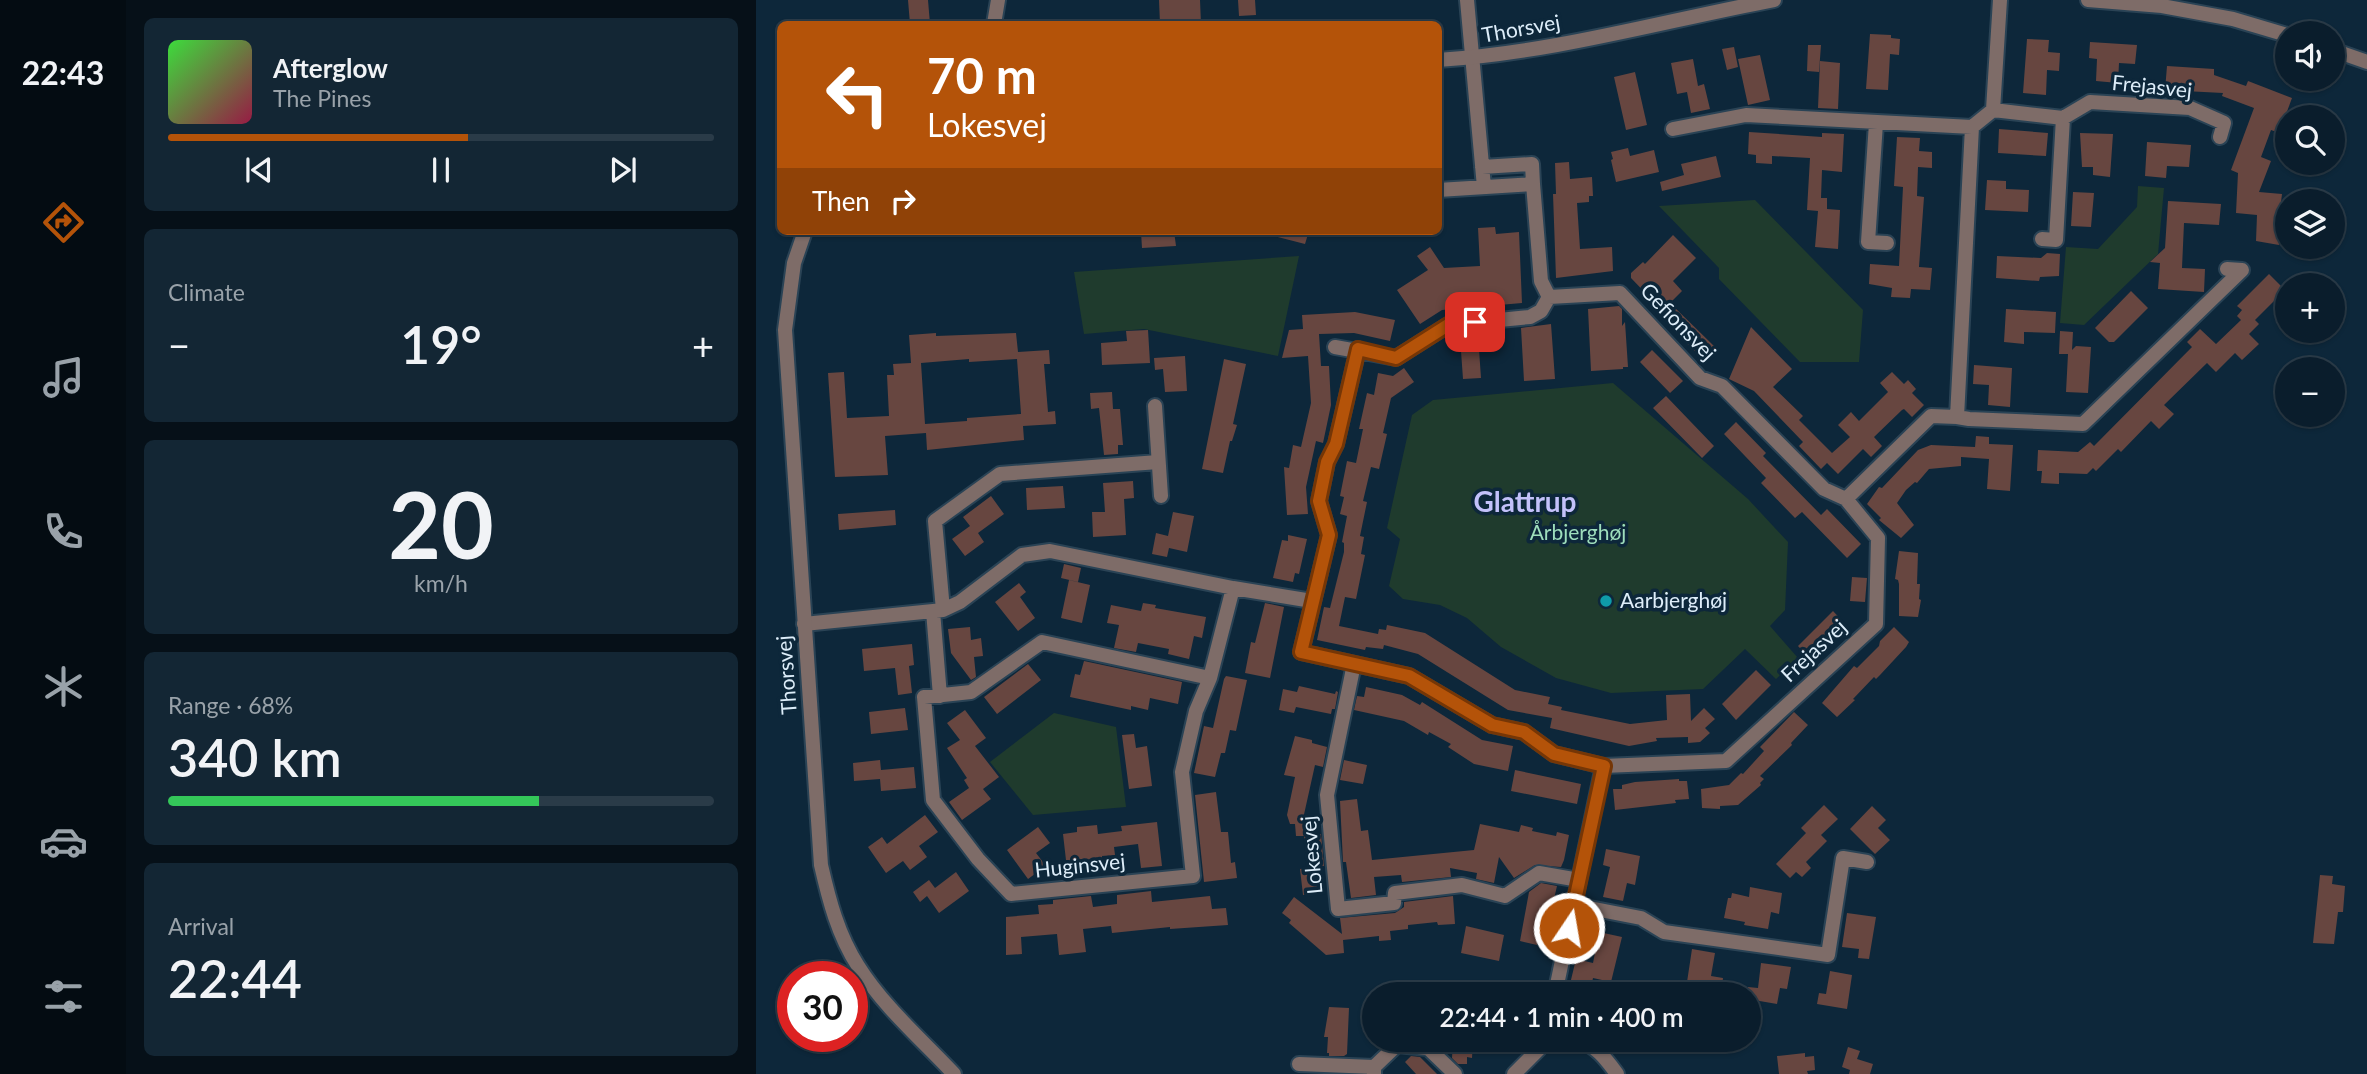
<!DOCTYPE html>
<meta charset="utf-8">
<style>
body{margin:0;font-family:Lato,sans-serif;background:#132634;color:#f1f3f6;height:100vh;display:flex;flex-direction:column;font-size:26px;white-space:nowrap}
*{box-sizing:border-box;margin:0}
p{font-size:23px;color:#99a2a9}
.icon{flex:none;width:38px;height:38px;fill:none;stroke:currentColor;stroke-width:2;stroke-linecap:round;stroke-linejoin:round}
.map{position:relative;flex:1;overflow:hidden}
.details{display:flex;flex-direction:column;gap:18px;padding:18px;background:#061018;width:630px}
.details>*{flex:none}
.hud{position:absolute;left:21px;top:21px;width:665px;height:214px;border-radius:10px;box-shadow:0 2px 5px #0004,0 0 0 2px #2a3b48;background:#b45309;color:#fff;overflow:hidden}
.buttons{position:absolute;left:1519px;top:21px;display:grid;gap:14px}
.buttons a{display:grid;place-items:center;width:70px;height:70px;border-radius:50%;background:#0a1d2c;box-shadow:0 2px 5px #0004,0 0 0 2px #2a3b48;font-size:35px}
.speed{position:absolute;left:21px;top:961px;display:flex;gap:14px;font-size:35px;font-weight:700;text-align:center}
.speed>*{display:grid;place-content:center;width:91px;height:91px;border-radius:50%;background:#0a1d2c;box-shadow:0 2px 5px #0004,0 0 0 2px #2a3b48;line-height:1}
.speed .limit{border:10px solid #d22;background:#fff;color:#111}
.pin{position:absolute;display:grid;place-items:center;width:60px;height:60px;color:#fff;margin:-30px;border-radius:14px;box-shadow:0 4px 10px #0006}
.me{position:absolute;width:77px;margin:-38px;rotate:12deg;stroke-linejoin:round;filter:drop-shadow(0 0 5px #0008)}
.turn{display:flex;align-items:center;gap:24px;height:147px;padding:0 35px;font-size:32px}
.turn .icon{width:91px;height:91px;stroke-width:2.5}
.turn b{display:block;font-size:49px;line-height:60px}
.then{display:flex;align-items:center;height:66px;padding:0 35px;background:#0003;gap:14px;font-size:26px}
.big{font-size:52px;font-weight:600;line-height:1.1}
.details .card{flex:1;display:flex;flex-direction:column;justify-content:center;gap:10px;min-width:0;padding:0 24px;border-radius:10px;background:#132634}
.details .dial{align-items:center;gap:0}
.dial b{font-size:91px;line-height:1}
.song{display:flex;align-items:center;gap:21px}
.cover{width:84px;height:84px;border-radius:10px;background:linear-gradient(135deg,hsl(120 70% 55%),hsl(340 70% 35%))}
.played{height:7px;border-radius:4px;background:linear-gradient(90deg,#b45309 55%,#2a3b48 55%)}
.keys{display:flex;justify-content:space-around;direction:ltr}
.heat{display:flex;justify-content:space-between;align-items:center;font-size:38px;direction:ltr}
.charge{height:10px;border-radius:5px;background:linear-gradient(90deg,#34c759 68%,#2a3b48 0)}
.trip{position:absolute;left:606px;top:982px;width:399px;height:70px;border-radius:35px;background:#0a1d2c;box-shadow:0 2px 5px #0004,0 0 0 2px #2a3b48;font-weight:600;line-height:70px;text-align:center}
main{display:flex;flex:1;min-height:0}
.tab-bar{display:flex;flex-direction:column;width:126px;justify-content:space-around;align-items:center;background:#040c12;color:#99a2a9}
.tab-bar .icon{width:49px;height:49px}
.tab-bar .current{color:#b45309}
.tab-bar b{font-size:32px;color:#f1f3f6}
.map>svg:first-child{display:block}
.green{fill:#1f3b2d}
.building{fill:#674640;fill-rule:evenodd}
.lines{fill:none;stroke-linecap:round;stroke-linejoin:round}
.minor-casing{stroke:#2a4355;stroke-width:18}
.tertiary-casing{stroke:#2a4355;stroke-width:18}
.minor{stroke:#7e6c68;stroke-width:14}
.tertiary{stroke:#7e6c68;stroke-width:14}
.route-casing{stroke:#753606;stroke-width:18}
.route{stroke:#b45309;stroke-width:12}
.culture-dot{fill:#0f9aa8;stroke:#0d273a;stroke-width:2.5}
.labels{text-anchor:middle;stroke-width:7;stroke-linejoin:round;paint-order:stroke}
.street-label{font-size:21px;fill:#ddedf9;stroke:#0d273a}
.park-label{font-size:21px;fill:#9edebc;stroke:#0d273a}
.poi-label{font-size:21px;fill:#ddedf9;stroke:#0d273a;text-anchor:start}
.district-label{font-size:28px;font-weight:bold;fill:#c3c1fa;stroke:#0d273a}
</style>
<main>
<nav class="tab-bar">
<b>22:43</b>
<svg class="icon current" aria-label="directions" viewBox="0 0 24 24"><path d="M12 3l9 9-9 9-9-9zM9 14v-3h6M13 9l2 2-2 2"/></svg>
<svg class="icon" aria-label="music" viewBox="0 0 24 24"><path d="M9 18V5l10-2v13"/><circle cx="6" cy="18" r="3"/><circle cx="16" cy="16" r="3"/></svg>
<svg class="icon" aria-label="phone" viewBox="0 0 24 24"><path d="M5 4h4l2 5-3 2q2 4 5 5l2-3 5 2v4C11 20 4 13 5 4z"/></svg>
<svg class="icon" aria-label="climate" viewBox="0 0 24 24"><path d="M12 3v18M4 7l16 10M4 17L20 7"/></svg>
<svg class="icon" aria-label="car" viewBox="0 0 24 24"><path d="M5 17H2v-5l4-1 3-4h7l3 4 3 1v5h-3M9 17h6M6 11h13"/><circle cx="7" cy="17" r="2"/><circle cx="17" cy="17" r="2"/></svg>
<svg class="icon" aria-label="filters" viewBox="0 0 24 24"><path d="M4 7h16M4 17h16"/><circle cx="9" cy="7" r="2"/><circle cx="15" cy="17" r="2"/></svg>
</nav>
<section class="details">
<div class="card">
<div class="song"><i class="cover"></i><div><b>Afterglow</b><p>The Pines</p></div></div>
<div class="played"></div>
<div class="keys"><svg class="icon" aria-label="previous" viewBox="0 0 24 24"><path d="M18 5L8 12l10 7zM5 5v14"/></svg><svg class="icon" aria-label="pause" viewBox="0 0 24 24"><path d="M8 5v14M16 5v14"/></svg><svg class="icon" aria-label="next" viewBox="0 0 24 24"><path d="M6 5l10 7-10 7zM19 5v14"/></svg></div>
</div>
<div class="card"><p>Climate</p>
<div class="heat"><a>−</a><b class="big">19°</b><a>+</a></div>
</div>
<div class="card dial"><b>20</b><p>km/h</p></div>
<div class="card"><p>Range · 68%</p><b class="big">340 km</b><div class="charge"></div></div>
<div class="card"><p>Arrival</p><b class="big">22:44</b></div>
</section>
<div class="map">
<svg width="1611" height="1074" viewBox="0 0 1611 1074">
<rect width="100%" height="100%" fill="#0d273a"/>
<path class="green" d="M1382,186L1408,188L1402,254L1328,325L1304,323L1310,247L1342,249L1381,207Z
M999,200L1107,310L1103,362H1044L963,279V268L903,206Z
M543,256L522,356L388,329L328,334L318,272Z
M857,383L992,499L1032,542L1029,610L1014,626L1042,658L1020,679L989,649L947,689L855,693L800,678L745,647L711,618L684,605L647,599L633,586L644,539L631,528L656,415L677,400Z
M298,713L360,727L370,807L277,815L234,762Z"/>
<path class="building" d="M152,0H172L174,24H154Z
M403,0H444L445,24H404Z
M482,0H499L500,15L483,16Z
M1114,34L1135,35V38L1144,39L1143,55L1134,54L1132,90L1110,89Z
M1271,39L1293,40L1292,52L1304,53L1303,71L1291,70L1290,95L1267,93Z
M1334,42L1381,45L1379,64L1363,63L1362,83L1340,81L1341,59L1333,58Z
M1052,45H1065L1063,72L1051,71Z
M978,47L982,67L971,70L966,49Z
M1004,55L1014,100L992,105L982,59Z
M937,59L942,86L948,84L954,109L935,113L931,92L921,94L915,63Z
M1064,61L1084,63L1082,109L1062,108Z
M1411,66L1458,69V75L1490,86L1492,81L1536,98L1523,133L1515,130L1505,157L1515,161L1503,192L1526,194L1525,202H1531V219H1525L1523,245L1500,241L1501,215L1480,213L1482,173L1475,170L1498,108L1466,96L1467,93L1409,90Z
M879,72L891,125L870,130L858,77Z
M1243,129L1292,133L1290,156L1242,153Z
M993,132L1066,137V133L1088,134L1086,172L1066,170L1065,198H1071V209L1084,210L1082,249L1059,247L1062,211L1051,210L1054,158L1016,156V164L1000,163V155L992,154Z
M1324,133L1357,134L1354,177L1337,175V167H1326Z
M1141,137L1164,138L1163,151L1176,152V168L1162,167L1161,196L1168,197L1163,267L1176,268L1174,290L1155,289L1154,298L1135,297L1136,288L1113,284L1114,264L1143,266L1147,187L1138,186Z
M1391,142L1435,145L1433,167L1411,166L1410,178L1389,176Z
M872,148L874,156L898,150L903,172L860,182L855,160L857,159L855,152Z
M960,156L965,177L906,191L904,182L928,175L925,164Z
M813,162L814,179L836,177L837,196H833V202L821,203L824,249L856,247L857,271L800,278L797,194H800L799,163Z
M1231,180L1250,181V189L1273,190L1272,212L1229,210Z
M1317,192L1338,193L1335,227L1315,226Z
M1412,201L1465,204L1463,225L1428,223L1426,268L1449,269L1448,292L1402,289L1404,263L1394,262L1409,248Z
M739,227L740,234L763,232L766,303L686,310L664,324L641,290L672,270L661,256L674,247L688,268L724,266L722,228Z
M418,231L420,246L386,248L385,232Z
M515,231H553L549,244L514,235Z
M917,235L940,258L917,281L926,291L914,303L960,348L948,360L917,330L919,328L895,304H900L875,278V273L887,262L889,264Z
M1291,253L1304,254L1303,276L1284,277L1283,281L1240,278L1241,256L1285,258Z
M1513,274L1529,290L1499,320L1503,324L1493,334L1503,344L1486,360L1479,353L1460,372L1451,363L1408,405L1418,414L1403,429L1395,421L1365,452L1362,449L1340,471L1337,468L1331,474L1303,473V484L1285,483L1286,471H1281L1282,450L1322,452L1334,442L1338,446L1436,347L1431,342L1444,329L1460,344L1485,320L1481,316L1486,310L1481,306Z
M1375,291L1392,308L1358,342H1353L1339,328Z
M863,306L866,309V326L869,322L872,367H867V369L835,371L832,309Z
M1250,309L1300,312L1299,333L1268,332V344L1248,342Z
M599,312L639,320L634,341L598,333L563,334L565,366H573L575,405L567,443L560,441L550,487L552,514L531,515L528,467L533,468L537,445L545,447L555,403L552,356L526,358L533,330L547,329L546,315Z
M795,324L799,379L768,381L765,328Z
M995,327L1036,369L1017,387L1047,416L1043,420L1076,453L1094,437L1082,425L1095,412L1103,421L1132,392L1124,383L1136,372L1148,384L1152,380L1160,389L1156,393L1168,405L1156,417L1148,409L1146,410L1118,437L1126,446L1115,457L1107,449L1082,474L1071,463L1065,469L1043,446L1047,442L998,391L973,379Z
M392,330L394,363L346,365L345,343L371,341L370,331Z
M1304,331L1317,332L1316,350L1320,346L1335,347L1332,393L1310,392L1312,354H1303Z
M180,333V336L260,333L262,352L293,350L294,364H288L292,412L299,411L300,424L267,426L268,440L171,450L170,433L129,436L132,475L79,477L72,373L88,372L91,418L133,416L131,375H138L137,364L155,363L153,335ZM213,359V362L261,359L265,414L211,418V421L169,424L165,363Z
M722,335L725,378L707,379L704,337Z
M896,350L927,381L914,393L884,362Z
M429,356L431,391L409,392L407,369L399,370L398,358Z
M468,359L490,364L477,424L481,425L476,441H474L467,473L446,469Z
M1218,365L1256,368L1254,407L1232,405L1233,385L1217,384Z
M648,368L658,382L635,398L627,433L631,434L623,469L615,467L607,501L611,502L604,536L608,537L605,554L609,555L600,599L589,597L583,626L622,634L623,629L630,630L631,625L669,633L759,690L794,697L792,704L806,707L805,710L874,724L911,720L910,695L934,694L935,721L948,708L959,719L949,728L954,733L944,742L932,743V737L900,738L901,741L873,746L794,728L796,718L752,710L662,654L628,645L627,649L610,647L609,650L561,640L568,607L574,608L588,552V543L586,542L591,516L584,514L588,497L584,496L591,461L600,463L607,429H603L611,393L618,395L622,373L637,376Z
M356,392L357,409H364L367,445H362V454L348,455L343,408L335,409L334,393Z
M910,396L958,446L946,458L897,408Z
M980,422L1010,453L1007,456L1065,515L1071,509L1105,544L1091,558L1046,512L1039,518L1005,483L1010,478L968,434Z
M1220,436L1233,437V444L1257,445L1254,491L1231,489L1233,459L1205,457V466L1173,469L1161,483L1159,482L1150,490L1141,503L1158,525L1145,538L1123,520L1125,518L1111,504L1123,487L1126,488L1162,450L1175,445L1219,447Z
M377,481L378,498L368,499L370,535L337,537L336,512H349L347,483Z
M307,486L309,508L271,510L270,488Z
M235,496L248,514L222,533L228,542L209,556L196,539L214,526L207,517Z
M139,510L140,525L83,530L82,514Z
M417,512L438,516L431,552L413,548L411,557L396,554L400,533L412,536Z
M532,535L551,539L543,574L539,573L537,582L517,578L526,540L532,541Z
M1143,551L1162,553L1161,584H1164L1163,599L1165,600L1162,617L1143,616V584L1142,580L1139,579Z
M308,564L325,568L322,582L305,578Z
M1096,577L1111,578L1109,602L1094,601Z
M313,580L334,585L326,623L305,618Z
M263,583L270,592L264,597L279,618L262,631L239,602Z
M387,603L400,605L399,608L450,617L446,638L438,636L433,659L412,654L413,649L382,643L380,652L358,648L363,625L351,623L355,605L385,611Z
M509,603L528,607L514,678L489,673L495,642L499,643Z
M1077,611L1091,626L1056,661L1042,646Z
M214,627L215,640L225,638L227,656L218,657L220,677L215,680L195,653L192,629Z
M1138,627L1153,642L1150,647L1124,675L1120,679L1118,677L1097,699L1099,700L1081,717L1066,703L1098,666L1101,668L1123,646L1124,641Z
M156,644L158,665L153,666L156,693L142,695L139,668L108,671L106,649Z
M328,661L426,682L422,704L394,698L392,710L375,706V710L314,697L319,674L324,675Z
M272,664L285,680L241,714L228,697Z
M1000,670L1015,685L980,720L966,704Z
M470,676L491,680L480,731L474,730L469,753H465L459,777L438,773L448,726L457,728L468,679Z
M543,686L579,694L580,691L582,692L579,709H576L575,714L540,707L538,713L523,710L527,689L541,692Z
M610,687L646,695L664,705L666,702L726,740L757,746L752,771L718,764L692,747L695,744L673,732L672,735L648,721L598,710L601,696L608,697Z
M149,708L152,730L115,734L113,712Z
M209,710L230,738L219,746L243,777L227,789L235,799L206,820L193,802L213,788L208,780L211,778L191,748L204,740L191,723Z
M1038,712L1052,725L1035,743L1036,745L1004,776L1008,779L1004,783L1005,785L982,805L964,806V809L946,808L945,789L973,785L985,773L987,774L1008,751L1004,747Z
M378,734L380,748L391,746L396,786L373,789L366,735Z
M539,736L556,740V743L571,747L567,767L559,765L547,819L555,818L557,834H565L568,866L561,867L564,893L547,895L544,869L552,868L548,836H540L539,824H534L531,815L539,777L528,775Z
M124,760L125,770L158,767L160,788L125,791L124,779L98,781L97,763Z
M588,760L611,765L607,784L584,780Z
M759,770L825,784L821,804L755,791Z
M923,779V781H931L933,799L919,800L920,803L859,810L857,789H866V785L879,782Z
M460,792L465,832H472L475,863L479,862L481,878L448,882L439,795Z
M601,799L605,831L612,830L616,860L718,850L724,824L763,832L765,825L777,828L776,831L800,836L801,832L813,835L808,860L805,867L779,865L758,878L743,857L738,883L720,879L721,873L694,868L695,877L646,882L645,875L618,877L620,895L595,898L590,862H587L584,801Z
M1068,805L1082,819L1065,835L1071,841L1050,862L1055,868L1046,877L1040,872L1034,878L1020,864L1050,833L1045,828Z
M1116,806L1130,820L1122,828L1134,840L1119,854L1094,829Z
M169,815L182,832L163,846L171,857L154,870L147,861L130,873L112,847L126,837L131,844Z
M401,822L406,866L385,868L382,844L358,847L359,855L346,856V866L311,869L307,834L321,832V827L341,825L342,834L366,831L365,826Z
M282,827L294,843L280,853L290,866L272,879L251,850Z
M850,849L884,856L879,885L871,883L867,901L847,897L854,867L847,865Z
M200,872L213,891L183,913L171,896L164,902L157,892L173,880L179,888Z
M1564,875L1577,876L1576,884L1589,886L1587,912H1582L1578,944L1557,943Z
M785,883L801,886L798,899L795,898L788,934L784,933L781,945L764,941L773,892Z
M994,887L1026,893L1023,914L1015,912L1012,929L988,925L989,922L968,918L972,898H975L976,893L993,897Z
M395,891L396,902L454,896L456,909L470,908L472,925L414,929V927L356,933L355,926L327,929L330,952L303,955L301,934L265,937L266,954L250,955V917L283,914L282,905L297,904V900L335,896L337,907L361,904V895Z
M697,896L699,924L682,925L681,922L652,925V929L634,931L635,940L623,941V936L587,940L588,953L570,955L533,923L535,920L526,913L538,897L586,934L584,918L639,913L648,907V902Z
M1091,913L1120,917L1113,959L1102,958L1103,949L1086,947Z
M710,926L748,935L743,961L705,953Z
M843,932L866,937L855,982L837,978L835,988L814,984L820,959L837,963Z
M936,949L959,953L955,976L967,978L965,994H918L920,980L931,982Z
M1005,963L1035,967L1031,989L1024,988L1021,1004L992,999V987L1002,988Z
M1074,971L1096,975L1091,1009L1061,1004L1063,993L1070,994Z
M573,1007L593,1008L591,1054L588,1056H573V1053H571L572,1037H568Z
M697,1040H717L716,1058L711,1057V1064H702L696,1058Z
M1092,1047L1104,1051L1101,1059L1117,1064L1114,1074H1093L1094,1070L1086,1067Z
M1049,1053V1057L1058,1056L1059,1070L1051,1071L1052,1074H1023L1021,1056Z
M655,1056L664,1057L681,1074H660L649,1062Z"/>
<g class="lines">
<defs>
<path id="minor" d="M711,0L728,187
M238,24L242,0
M1237,110L1307,118L1300,240L1286,239
M1307,118L1334,102L1434,108L1468,123L1464,137
M1120,123L1112,242L1131,243
M917,129L990,115L1216,127
M726,167L776,164L777,184
M682,190L777,184L785,281L793,297L864,293L944,378L966,386L1068,489L1090,499
M579,347L640,358L692,325L774,317L785,311L793,297
M602,349L580,444L571,462L563,501L573,535L545,652L653,676L736,725L768,732L798,754L847,766L799,994
M399,406L405,496
M1201,417L1213,419L1327,424L1486,270L1471,269
M187,610L179,521L244,474L402,462
M177,611L184,696
M48,624L187,610L204,602L266,555L294,551L477,588L556,601
M598,664L571,795L582,909L638,903L639,893L706,885L749,896L783,873L823,880
M454,678L440,711L426,772L437,876L255,894L222,859L177,800L168,697L215,692L286,642L454,678L477,588
M847,766L970,761L1120,624L1122,538L1090,499L1175,416L1201,417L1216,127L1237,110L1244,0
M818,905L885,918L908,932L1072,955L1087,858L1111,862
M821,1040C840,1045 850,1059 861,1074
M543,1064L618,1067
M618,1074V1067L641,1045L672,1048L699,1074
M758,1074L783,1049L788,1040"/>
<path id="tertiary" d="M1332,0L1406,6L1477,19L1531,35
M1577,50L1611,62
M682,60C796,53 907,21 1018,0
M49,231L38,263L29,330L65,865C73,900 82,935 102,966C127,1006 166,1040 198,1074"/>
</defs>
<use href="#minor" class="minor-casing"/>
<use href="#tertiary" class="tertiary-casing"/>
<use href="#minor" class="minor"/>
<use href="#tertiary" class="tertiary"/>
</g>
<g class="lines">
<defs>
<path id="route" d="M719,322L692,325L640,358L602,349L580,444L571,462L563,501L573,535L545,652L653,676L736,725L768,732L798,754L848,766L813,928"/>
</defs>
<use href="#route" class="route-casing"/>
<use href="#route" class="route"/>
</g>
<circle class="culture-dot" cx="850" cy="601" r="7"/>
<g class="labels">
<g class="street-label">
<text transform="translate(765 29) rotate(-10)" y="7">Thorsvej</text>
<text transform="translate(1396 87) rotate(6)" y="7">Frejasvej</text>
<text transform="translate(922 322) rotate(46)" y="7">Gefionsvej</text>
<text transform="translate(1058 651) rotate(-43)" y="7">Frejasvej</text>
<text transform="translate(31 675) rotate(-94)" y="7">Thorsvej</text>
<text transform="translate(556 855) rotate(-95)" y="7">Lokesvej</text>
<text transform="translate(324 866) rotate(-6)" y="7">Huginsvej</text>
</g>
<g class="park-label">
<text x="822" y="540">Årbjerghøj</text>
</g>
<g class="poi-label">
<text x="864" y="608">Aarbjerghøj</text>
</g>
<g class="district-label">
<text x="769" y="512">Glattrup</text>
</g>
</g>
</svg>
<div class="buttons">
<a><svg class="icon" aria-label="sound" viewBox="0 0 24 24"><path d="M4 9h4l5-4v14l-5-4H4zM17 9q2 3 0 6"/></svg></a>
<a><svg class="icon" aria-label="search" viewBox="0 0 24 24"><circle cx="10" cy="10" r="6"/><path d="M15 15l6 6"/></svg></a>
<a><svg class="icon" aria-label="layers" viewBox="0 0 24 24"><path d="M12 4l9 5-9 5-9-5zM3 14l9 5 9-5"/></svg></a>
<a>+</a>
<a>−</a>
</div>
<div class="speed"><div class="limit">30</div></div>
<div class="pin" style="left:719px;top:322px;background:#d93025"><svg class="icon" aria-label="arrive" viewBox="0 0 24 24"><path d="M6 21V4h12l-3 4 3 4H6"/></svg></div>
<svg class="me" style="left:813px;top:928px" viewBox="-20 -20 40 40"><circle r="17" fill="#b45309" stroke="#fff" stroke-width="3"/><path d="M0-11L8 9 0 5-8 9z" fill="#fff"/></svg>
<div class="trip">22:44 · 1 min · 400 m</div>
<div class="hud">
<div class="turn"><svg class="icon" aria-label="left" viewBox="0 0 24 24"><path d="M17 20v-9H6M10 6l-5 5 5 5"/></svg><div><b>70 m</b>Lokesvej</div></div>
<div class="then">Then<svg class="icon" aria-label="right" viewBox="0 0 24 24"><path d="M7 20v-9h11M14 6l5 5-5 5"/></svg></div>
</div>
</div>
</main>
